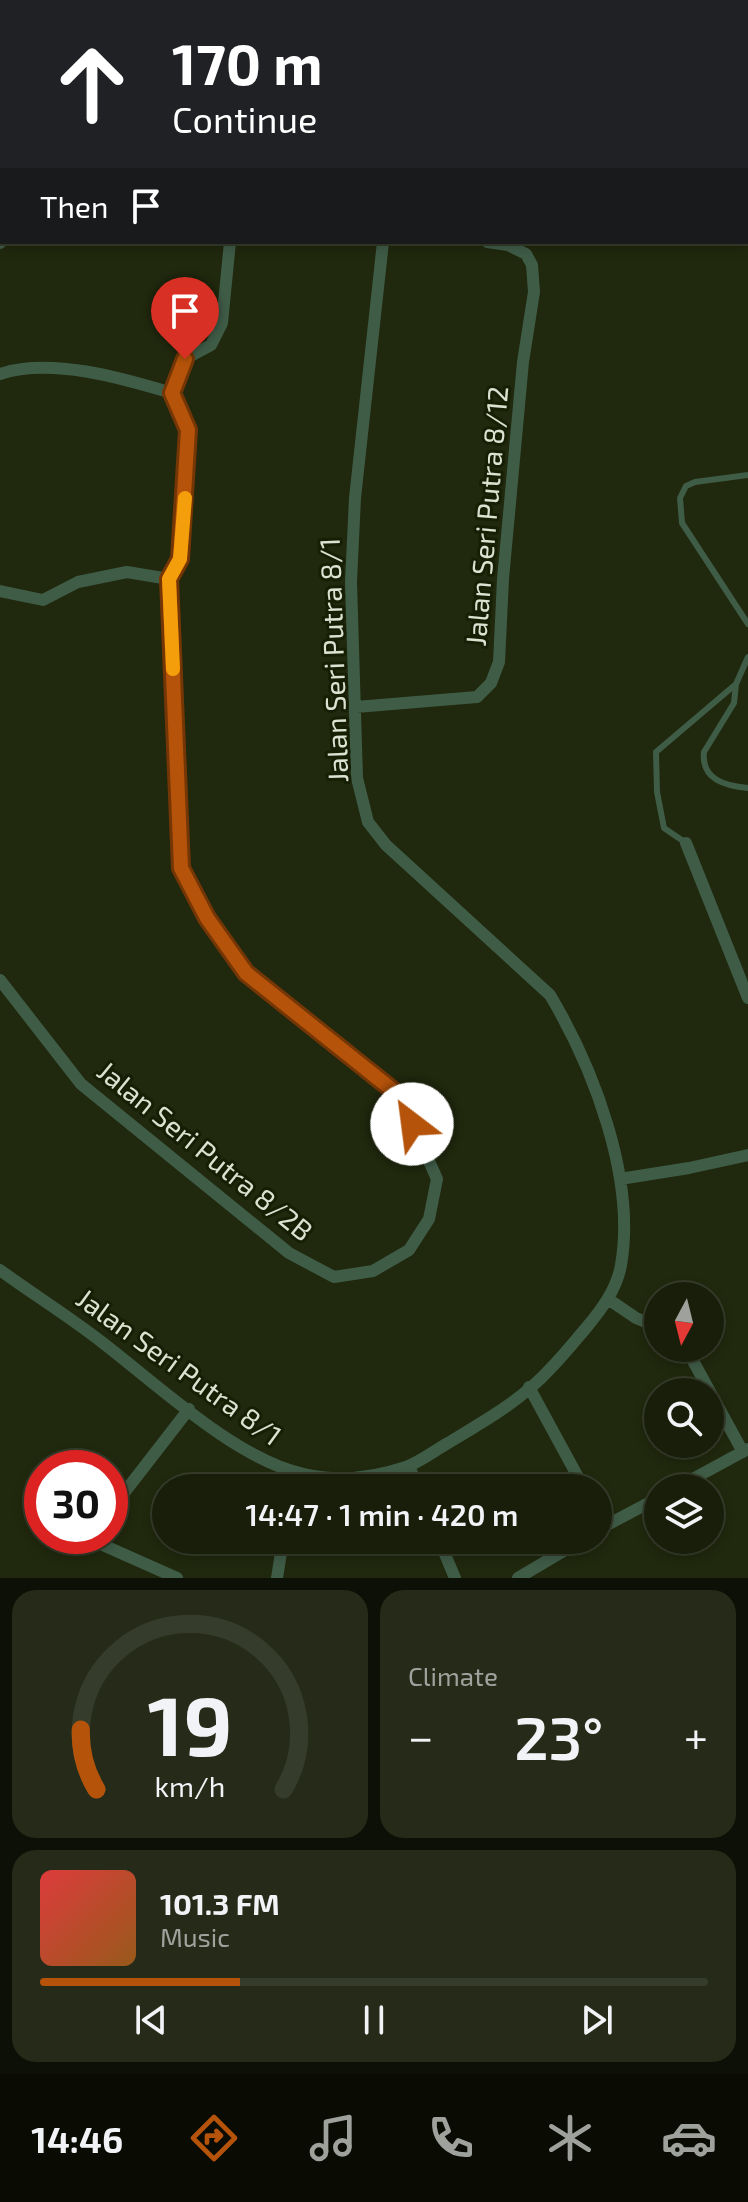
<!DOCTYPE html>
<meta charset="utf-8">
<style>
body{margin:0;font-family:"Exo 2",sans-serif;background:#252b18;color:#f1f3f6;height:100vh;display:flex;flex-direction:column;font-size:30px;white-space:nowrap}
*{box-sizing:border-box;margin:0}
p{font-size:26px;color:#9fa29c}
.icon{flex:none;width:44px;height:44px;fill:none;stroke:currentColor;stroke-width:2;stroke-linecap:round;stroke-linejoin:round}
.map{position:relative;height:1578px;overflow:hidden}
.drawer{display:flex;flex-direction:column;gap:12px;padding:12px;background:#0d1006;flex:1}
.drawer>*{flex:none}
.banner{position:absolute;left:0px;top:0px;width:748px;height:244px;box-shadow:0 4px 12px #0003,0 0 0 2px #363c2b;background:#202124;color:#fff;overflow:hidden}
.needle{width:52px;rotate:187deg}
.buttons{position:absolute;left:644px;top:1282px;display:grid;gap:16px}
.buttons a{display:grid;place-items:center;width:80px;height:80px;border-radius:50%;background:#181e0a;box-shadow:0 4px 12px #0003,0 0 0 2px #363c2b;font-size:40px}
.speed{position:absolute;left:24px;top:1450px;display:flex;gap:16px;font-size:40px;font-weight:700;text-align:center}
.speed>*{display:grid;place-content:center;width:104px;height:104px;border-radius:50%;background:#181e0a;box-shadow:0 4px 12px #0003,0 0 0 2px #363c2b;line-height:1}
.speed .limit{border:12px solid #d22;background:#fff;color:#111}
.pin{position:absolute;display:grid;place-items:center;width:68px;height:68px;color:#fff;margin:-82px -34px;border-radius:50% 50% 50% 0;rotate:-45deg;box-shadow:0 0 8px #0007}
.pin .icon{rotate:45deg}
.me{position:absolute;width:88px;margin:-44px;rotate:330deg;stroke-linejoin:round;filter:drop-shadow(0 0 6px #0008)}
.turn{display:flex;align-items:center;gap:28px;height:168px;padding:0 40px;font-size:36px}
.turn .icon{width:104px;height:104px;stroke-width:2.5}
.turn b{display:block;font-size:56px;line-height:68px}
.then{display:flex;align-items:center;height:76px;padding:0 40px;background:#0003;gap:16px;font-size:30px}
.big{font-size:60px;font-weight:600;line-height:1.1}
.drawer .card{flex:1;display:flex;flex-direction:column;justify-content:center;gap:12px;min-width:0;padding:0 28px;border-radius:24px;background:#252b18}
.drawer .dial{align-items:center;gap:0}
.dial svg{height:208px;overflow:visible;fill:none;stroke:#363c2b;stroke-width:7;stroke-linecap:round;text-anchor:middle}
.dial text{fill:#f1f3f6;stroke:none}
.song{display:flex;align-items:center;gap:24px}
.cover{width:96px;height:96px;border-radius:12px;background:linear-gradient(135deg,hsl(0 70% 55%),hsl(30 70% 35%))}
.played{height:8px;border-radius:4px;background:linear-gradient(90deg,#b45309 30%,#363c2b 30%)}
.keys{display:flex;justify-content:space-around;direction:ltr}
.heat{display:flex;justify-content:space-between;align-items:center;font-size:44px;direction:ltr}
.drawer .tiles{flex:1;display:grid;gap:12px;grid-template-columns:1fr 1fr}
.card:last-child{grid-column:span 2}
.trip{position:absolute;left:152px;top:1474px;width:460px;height:80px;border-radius:40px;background:#181e0a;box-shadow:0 4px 12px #0003,0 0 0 2px #363c2b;font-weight:600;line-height:80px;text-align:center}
.tabs{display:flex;height:128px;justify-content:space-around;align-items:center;background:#0a0c04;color:#9fa29c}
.tabs .icon{width:56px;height:56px}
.tabs .selected{color:#b45309}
.tabs b{font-size:36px;color:#f1f3f6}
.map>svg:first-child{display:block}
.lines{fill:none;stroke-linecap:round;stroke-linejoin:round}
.service{stroke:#3f5c47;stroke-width:6}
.minor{stroke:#3f5c47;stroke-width:12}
.motorway{stroke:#5da874;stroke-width:22}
.route-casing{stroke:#753606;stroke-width:20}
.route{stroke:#b45309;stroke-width:14}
.slow{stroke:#f59e0b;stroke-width:14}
.labels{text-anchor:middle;stroke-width:6;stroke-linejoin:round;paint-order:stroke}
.street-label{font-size:28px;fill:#dbe2d1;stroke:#161f04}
</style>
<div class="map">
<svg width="748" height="1578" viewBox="0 0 748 1578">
<rect width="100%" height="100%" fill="#20280d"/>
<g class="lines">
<path class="service" d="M748,475L695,482L686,486L680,498L682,523L748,624
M748,657L736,684L734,703L704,752C701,780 726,786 748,788
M686,843L664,828L657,792L656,752L736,684"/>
<path class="minor" d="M266,0L269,2
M0,243L2,241
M0,374C50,357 122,378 172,393L188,430L180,559L169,579L181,868L207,918L246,973L400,1096L437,1179L429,1219L409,1250L373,1271L334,1277L289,1253L81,1084L0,980
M172,393L185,359L211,345L222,323L230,242
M0,591L43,600L78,582L127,572L169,579
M356,707L477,697L491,683L499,662L503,579L523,362L534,292L532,265L526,254L508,245L487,242
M686,843L748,998
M620,1179L689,1168L748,1155
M0,1270C34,1295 70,1317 103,1343C159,1386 237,1460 304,1474C338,1482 373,1478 406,1467C420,1462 434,1451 448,1443C483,1422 522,1400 550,1369C563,1356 574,1342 586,1328C601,1310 617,1289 621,1265C636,1179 594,1069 550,995L386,845L368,822L357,778L351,582L355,498L383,242
M608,1299L636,1318L658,1327
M686,1348L743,1452
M529,1387L584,1488
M409,1466L418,1488
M291,1488L294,1472
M676,1488L748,1449
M110,1511L189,1409
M605,1526L658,1498
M93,1536L96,1542L177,1578
M439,1540L455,1578
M277,1578L283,1540
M518,1578L582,1540"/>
<path class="motorway" d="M582,0L584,2
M618,0L620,2
M746,164L748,167
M746,213L748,216"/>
</g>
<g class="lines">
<defs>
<path id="route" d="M185,359L172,393L188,430L180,559L169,579L181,868L207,918L246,973L400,1096L412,1124"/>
</defs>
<use href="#route" class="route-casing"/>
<use href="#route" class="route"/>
<path class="slow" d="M173,669L169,579L180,559L185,498"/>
</g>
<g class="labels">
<g class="street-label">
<text transform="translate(487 516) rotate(-85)" y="10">Jalan Seri Putra 8/12</text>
<text transform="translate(334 660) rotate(-92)" y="10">Jalan Seri Putra 8/1</text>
<text transform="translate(205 1151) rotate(39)" y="10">Jalan Seri Putra 8/2B</text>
<text transform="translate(179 1367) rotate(36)" y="10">Jalan Seri Putra 8/1</text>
</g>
</g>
</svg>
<div class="buttons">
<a><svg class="needle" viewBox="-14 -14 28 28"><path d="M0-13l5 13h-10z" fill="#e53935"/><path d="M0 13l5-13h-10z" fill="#9fa29c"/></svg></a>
<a><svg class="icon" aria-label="search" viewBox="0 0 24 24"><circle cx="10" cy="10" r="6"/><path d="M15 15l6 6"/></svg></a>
<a><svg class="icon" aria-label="layers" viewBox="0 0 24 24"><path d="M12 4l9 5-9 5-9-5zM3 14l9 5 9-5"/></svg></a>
</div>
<div class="speed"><div class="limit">30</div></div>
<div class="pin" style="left:185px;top:359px;background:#d93025"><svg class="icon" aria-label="arrive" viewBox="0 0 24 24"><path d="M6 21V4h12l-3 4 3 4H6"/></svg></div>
<svg class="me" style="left:412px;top:1124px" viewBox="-20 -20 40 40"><circle r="19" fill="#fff"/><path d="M0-13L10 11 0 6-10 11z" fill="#b45309"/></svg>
<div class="trip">14:47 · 1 min · 420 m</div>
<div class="banner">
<div class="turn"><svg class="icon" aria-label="ahead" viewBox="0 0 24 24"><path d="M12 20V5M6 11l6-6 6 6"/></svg><div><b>170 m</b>Continue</div></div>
<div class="then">Then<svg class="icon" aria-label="arrive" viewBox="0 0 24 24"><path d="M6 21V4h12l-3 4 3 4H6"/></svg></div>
</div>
</div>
<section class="drawer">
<div class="tiles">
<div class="card dial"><svg viewBox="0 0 100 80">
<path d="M14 69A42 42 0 1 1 86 69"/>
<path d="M14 69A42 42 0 0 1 8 46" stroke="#b45309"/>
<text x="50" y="56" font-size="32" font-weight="700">19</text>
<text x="50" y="72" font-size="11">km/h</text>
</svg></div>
<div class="card"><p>Climate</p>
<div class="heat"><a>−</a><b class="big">23°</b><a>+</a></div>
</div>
<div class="card">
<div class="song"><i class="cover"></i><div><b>101.3 FM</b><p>Music</p></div></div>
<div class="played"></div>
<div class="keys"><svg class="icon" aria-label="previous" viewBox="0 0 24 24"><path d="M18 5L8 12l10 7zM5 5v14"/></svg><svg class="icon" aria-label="pause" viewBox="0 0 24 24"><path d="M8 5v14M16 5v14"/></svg><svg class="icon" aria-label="next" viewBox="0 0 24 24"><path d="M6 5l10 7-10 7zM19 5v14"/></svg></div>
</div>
</div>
</section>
<nav class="tabs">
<b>14:46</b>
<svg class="icon selected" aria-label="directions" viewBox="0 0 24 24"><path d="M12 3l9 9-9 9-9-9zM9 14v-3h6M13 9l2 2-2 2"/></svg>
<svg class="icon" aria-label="music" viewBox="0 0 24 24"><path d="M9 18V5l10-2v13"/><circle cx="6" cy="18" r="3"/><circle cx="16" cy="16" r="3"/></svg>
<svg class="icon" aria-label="phone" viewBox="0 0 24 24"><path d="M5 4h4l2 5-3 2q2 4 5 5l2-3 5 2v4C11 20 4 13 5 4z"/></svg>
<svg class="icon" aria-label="climate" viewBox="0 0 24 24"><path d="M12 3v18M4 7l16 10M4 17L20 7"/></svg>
<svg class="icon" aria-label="car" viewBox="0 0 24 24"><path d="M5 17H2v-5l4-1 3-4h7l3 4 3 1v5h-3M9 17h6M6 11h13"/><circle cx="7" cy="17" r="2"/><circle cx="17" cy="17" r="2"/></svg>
</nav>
